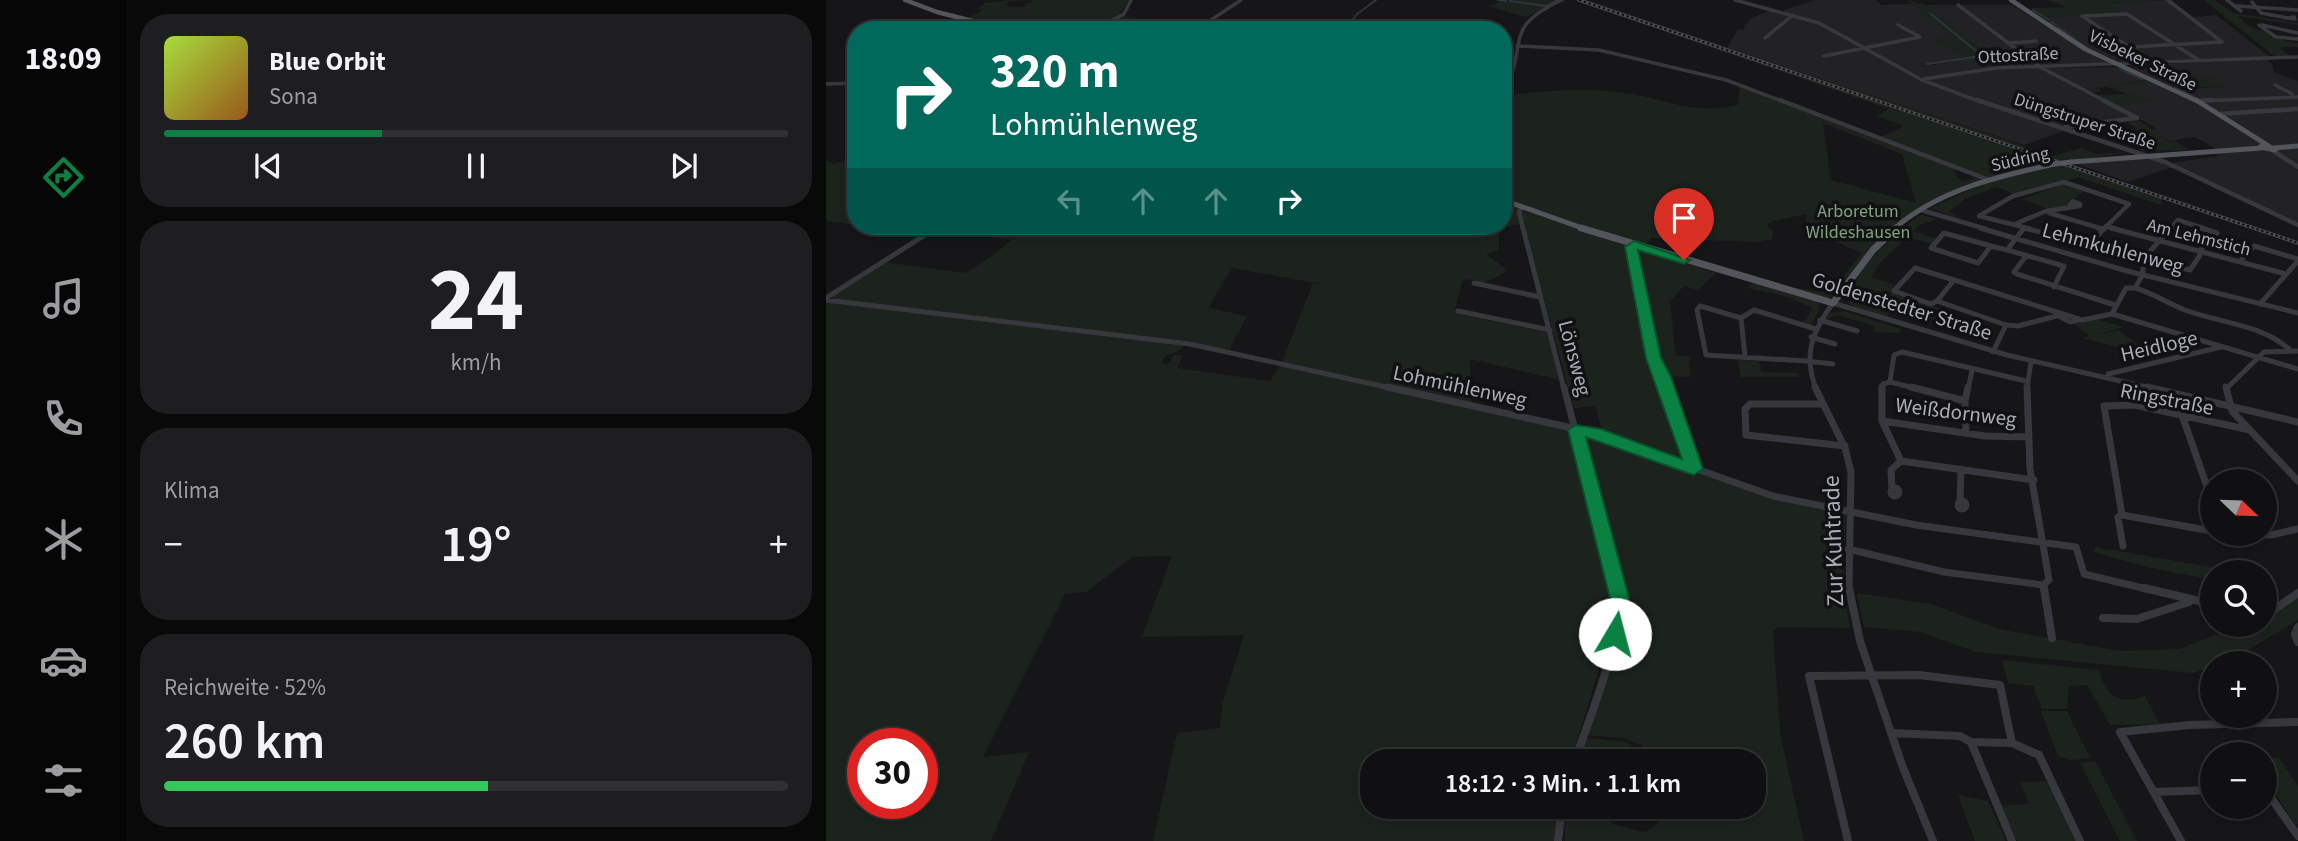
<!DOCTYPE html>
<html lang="de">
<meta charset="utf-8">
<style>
body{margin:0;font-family:"Source Sans 3",sans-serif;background:#1e1e20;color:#f1f3f6;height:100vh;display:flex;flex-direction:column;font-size:26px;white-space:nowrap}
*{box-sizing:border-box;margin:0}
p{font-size:23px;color:#9c9d9f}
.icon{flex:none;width:38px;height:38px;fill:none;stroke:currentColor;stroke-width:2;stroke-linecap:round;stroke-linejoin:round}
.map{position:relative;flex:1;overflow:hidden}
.drawer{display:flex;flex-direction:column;gap:14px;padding:14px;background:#09090a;width:700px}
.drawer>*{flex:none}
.guide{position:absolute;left:21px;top:21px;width:665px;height:214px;border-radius:28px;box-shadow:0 4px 10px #0003,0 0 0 2px #303032;background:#00695c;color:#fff;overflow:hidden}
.needle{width:46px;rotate:113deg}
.fabs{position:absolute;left:1374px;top:469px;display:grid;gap:14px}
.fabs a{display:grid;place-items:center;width:77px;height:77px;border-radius:50%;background:#101012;box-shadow:0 4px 10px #0003,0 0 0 2px #303032;font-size:35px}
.speed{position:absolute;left:21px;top:728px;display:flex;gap:14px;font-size:35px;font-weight:700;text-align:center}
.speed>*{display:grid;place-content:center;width:91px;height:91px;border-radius:50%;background:#101012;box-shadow:0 4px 10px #0003,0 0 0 2px #303032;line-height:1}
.speed .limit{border:10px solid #d22;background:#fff;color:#111}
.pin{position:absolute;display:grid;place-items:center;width:60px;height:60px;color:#fff;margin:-72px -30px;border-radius:50% 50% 50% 0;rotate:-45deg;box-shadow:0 0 7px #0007}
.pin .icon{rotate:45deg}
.me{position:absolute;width:77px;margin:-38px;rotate:8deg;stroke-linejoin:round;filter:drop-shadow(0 0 5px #0008)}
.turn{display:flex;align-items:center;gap:24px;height:147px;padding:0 28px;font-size:32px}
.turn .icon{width:91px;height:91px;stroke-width:2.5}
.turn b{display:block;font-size:49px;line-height:60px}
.lanes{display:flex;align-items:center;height:66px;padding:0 28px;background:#0003;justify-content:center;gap:35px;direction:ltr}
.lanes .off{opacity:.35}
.big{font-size:52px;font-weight:600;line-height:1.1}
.drawer .widget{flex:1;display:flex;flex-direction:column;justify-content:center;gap:10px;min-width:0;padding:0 24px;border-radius:28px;background:#1e1e20}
.drawer .dial{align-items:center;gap:0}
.dial b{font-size:91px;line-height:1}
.song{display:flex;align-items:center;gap:21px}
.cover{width:84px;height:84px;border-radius:10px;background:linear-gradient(135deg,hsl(80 70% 55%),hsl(30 70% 35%))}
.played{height:7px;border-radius:4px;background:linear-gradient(90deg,#0b8043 35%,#303032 35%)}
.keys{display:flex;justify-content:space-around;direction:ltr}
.heat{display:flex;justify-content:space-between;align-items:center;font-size:38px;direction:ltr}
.charge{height:10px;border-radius:5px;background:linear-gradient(90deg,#34c759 52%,#303032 0)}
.trip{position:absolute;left:534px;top:749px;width:406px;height:70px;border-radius:28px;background:#101012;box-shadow:0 4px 10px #0003,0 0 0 2px #303032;font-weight:600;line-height:70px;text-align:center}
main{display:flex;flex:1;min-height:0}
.menu{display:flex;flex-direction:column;width:126px;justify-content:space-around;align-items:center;background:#060607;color:#9c9d9f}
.menu .icon{width:49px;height:49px}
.menu .on{color:#0b8043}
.menu b{font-size:32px;color:#f1f3f6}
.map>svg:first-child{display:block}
.built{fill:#222225}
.green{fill:#1c231d;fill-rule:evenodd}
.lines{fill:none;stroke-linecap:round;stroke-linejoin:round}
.stream{stroke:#2c353c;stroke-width:2}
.minor-far4{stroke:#37383d;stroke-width:3.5}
.minor-far3{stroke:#37383d;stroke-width:4.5}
.minor-far2{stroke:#37383d;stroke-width:5}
.minor-far1{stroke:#37383d;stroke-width:7}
.minor{stroke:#37383d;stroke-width:8}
.major-far2{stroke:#53555c;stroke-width:4.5}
.major-far1{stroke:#53555c;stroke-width:5}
.major{stroke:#53555c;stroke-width:7}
.rail-casing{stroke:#4a4c52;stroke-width:3.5}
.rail{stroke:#111113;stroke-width:2;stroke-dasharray:2.5;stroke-linecap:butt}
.major-bridge{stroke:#53555c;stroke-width:5}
.route{fill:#0b8043;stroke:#07532c;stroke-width:2}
.labels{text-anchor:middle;stroke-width:7;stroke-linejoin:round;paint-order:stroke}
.far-street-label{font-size:18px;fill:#a8adb8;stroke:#111113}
.far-park-label{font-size:18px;fill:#7fa381;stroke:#111113}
.street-label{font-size:21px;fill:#a8adb8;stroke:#111113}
.near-street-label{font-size:24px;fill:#a8adb8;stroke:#111113}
</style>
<main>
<nav class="menu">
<b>18:09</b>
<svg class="icon on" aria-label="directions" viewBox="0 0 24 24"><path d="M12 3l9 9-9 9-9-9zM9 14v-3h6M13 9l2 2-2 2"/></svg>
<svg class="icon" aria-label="music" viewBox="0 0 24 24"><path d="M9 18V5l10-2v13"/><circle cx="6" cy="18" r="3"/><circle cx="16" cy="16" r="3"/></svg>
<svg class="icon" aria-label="phone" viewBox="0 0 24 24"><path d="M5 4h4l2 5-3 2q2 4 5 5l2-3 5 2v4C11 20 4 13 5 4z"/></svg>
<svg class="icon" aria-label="climate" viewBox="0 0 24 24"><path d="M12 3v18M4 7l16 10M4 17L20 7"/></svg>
<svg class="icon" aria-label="car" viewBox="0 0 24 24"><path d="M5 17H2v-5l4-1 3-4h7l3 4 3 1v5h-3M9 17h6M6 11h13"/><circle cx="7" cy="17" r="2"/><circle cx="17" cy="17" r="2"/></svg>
<svg class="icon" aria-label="filters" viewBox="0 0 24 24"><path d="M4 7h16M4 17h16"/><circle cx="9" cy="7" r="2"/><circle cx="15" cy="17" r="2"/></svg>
</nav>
<section class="drawer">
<div class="widget">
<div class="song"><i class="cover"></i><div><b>Blue Orbit</b><p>Sona</p></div></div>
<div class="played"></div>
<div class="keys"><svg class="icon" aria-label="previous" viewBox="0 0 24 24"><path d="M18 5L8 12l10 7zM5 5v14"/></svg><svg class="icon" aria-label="pause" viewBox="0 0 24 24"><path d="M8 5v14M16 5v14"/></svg><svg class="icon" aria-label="next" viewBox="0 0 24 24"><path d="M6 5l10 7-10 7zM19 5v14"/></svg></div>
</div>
<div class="widget dial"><b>24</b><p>km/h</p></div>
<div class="widget"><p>Klima</p>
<div class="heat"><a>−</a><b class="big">19°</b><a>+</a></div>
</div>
<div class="widget"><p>Reichweite · 52%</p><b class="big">260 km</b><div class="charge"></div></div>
</section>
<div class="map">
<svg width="1472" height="841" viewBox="0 0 1472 841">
<rect width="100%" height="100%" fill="#161618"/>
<path class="built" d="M752,0L1472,243V244L1388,216Z
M989,0H1050L1055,5L1087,4L1092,7L1126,36L1106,40L1140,57L1093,67L1152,57L1164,67L1172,69L1293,67L1322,80L1292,84L1328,82L1346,91L1400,86L1368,75L1366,81L1335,82L1304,66L1440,59L1446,64L1448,72L1472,81V164L1463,165L1472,170V223L1345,163L1392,156L1388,148L1369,137L1343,141L1324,130L1331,129L1292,106L1324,101L1290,85L1259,89L1306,118L1235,125L1240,130L1198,145L901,48L912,29L917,30L924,19L945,10L987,20L956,11Z
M1340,0L1365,17L1390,15L1444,57L1292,61L1264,49L1219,17L1296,13L1284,4Z
M1100,5H1185L1283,63L1177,67Z
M1321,157L1346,167L1302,182L1249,163Z"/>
<path class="green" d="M184,0H200L182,1L181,7H200V4L207,2L204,0H303L293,15L371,28L302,18L274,30H187L141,18L156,11L152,9L159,3Z
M674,0H735L700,17L662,6L679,1Z
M748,0H760L1228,156L1255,148L1271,154L1307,152L1232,162L970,73L1229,162L1163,179L1054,137L1078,126L1051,116L1063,109Z
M1082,0L1100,5L1177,67H1164L1152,57L1089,65L1138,57L1104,40L1125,36Z
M1188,0H1324L1325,1L1285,4L1297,13L1219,17L1205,8L1241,7L1221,0Z
M1378,0H1389L1407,13L1472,23V25L1412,16C1421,27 1428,29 1441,32C1455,36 1452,42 1472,43V47H1453L1461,54L1472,56H1448Z
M1358,76H1382L1401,86L1351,89L1335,82L1365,81Z
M1323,80L1328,82L1293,86L1326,102L1292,106L1272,95L1302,94L1281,87L1272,88L1276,91L1267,93L1259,89Z
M914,86L942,97L938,99H947L1132,170L1127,171L1136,182L1152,177L1156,180L1084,214L1003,298L959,287L1004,293L1036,253L984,231L980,228V214L943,222L941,226L947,231L946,239L930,242L825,238L817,247L677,199V96C717,90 766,87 806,94C846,101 869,115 912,105ZM997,123L1076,154L1090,203L1005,180Z
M1314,121L1342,141L1348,140L1363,150L1311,151L1318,146L1317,139L1293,131L1311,129L1301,122Z
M30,155V225L0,221V160L8,164Z
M1238,165L1336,199L1335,205L1252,177L1194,196L1170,187L1137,200L1123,212L1139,221L1104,208L1164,181Z
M1239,183L1260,190L1241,202L1242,205L1227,211L1197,199Z
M677,203L692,208L694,224L673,229V250L660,254L682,271L658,283L644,279L636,281L629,310L637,315L723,333L735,380L644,359L645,404L456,362L487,283L507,286L406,268L382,308L421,316L403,350L362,341L7,299L5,296L57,262L139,273L168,255L185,240L110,228L113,226H677Z
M697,210L804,246L826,358L836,376L862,465L777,433L769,406L748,408L694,213Z
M1095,215L1111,219L1093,225L1087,231L1111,239L1106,244L1081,237L1053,264L1046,277L1071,286L1063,292L1116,309L1113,322L1067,305L1061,318L1023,304L1021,295C1037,263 1066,235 1095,215Z
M809,248L890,273L872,290L858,286L844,301L850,356H863L864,377L839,376L830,358Z
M927,283L993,302L994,308L985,325L976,323L987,308L955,295L921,288Z
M0,301L359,344L351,352L339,356L335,363L341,365L348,355H357L351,368L444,381L454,365L747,431L791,596L790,613L745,761H546V807H732L729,841H327L351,733L394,728L396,705L418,635L316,637L346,556L306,557L260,592L239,594L157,757L203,752L165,841H0ZM37,744H96V803H37Z
M1018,311L1075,329L1073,333L1046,332L1049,326L1011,315L999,320L1004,313Z
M1269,319L1298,327L1268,335L1292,330L1322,351L1312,353L1257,338L1264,336L1248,324Z
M912,360L933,361L935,372L972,373L975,377H915Z
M756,433L936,495L1020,514L1016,579L1024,628L952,627L947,631L954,733L978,841H739V807H777L786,824L820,832L844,813L846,807H928V761H837L819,754L815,745L798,738L759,735L799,601L754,435Z
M1268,547L1415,572H1386V579C1346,573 1308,565 1269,552Z
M1031,593L1105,604L1173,629L1293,651L1354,649L1414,625H1438L1439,612L1472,597V620L1403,661L1386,663V667L1367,673L1150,652L1094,632L1038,627Z
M1176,660L1272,670C1283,697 1289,705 1319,696L1334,724L1284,725L1261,685L1243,686L1241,709H1216L1207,686L1182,683Z
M1215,711H1241L1264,758L1246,760L1232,756Z
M758,738L797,741L807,745L789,754L785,761H751Z
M1439,758H1453L1472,786V824H1469L1439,778Z
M1268,761H1269L1311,841H1294L1254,763Z
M1222,781L1250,841H1191L1174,806L1203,804L1194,782Z
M1132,795L1162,801L1180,841H1149Z"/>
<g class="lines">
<path class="stream" d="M672,0L680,1
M684,1L720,6L732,0
M1207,10L1223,20
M1105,14L1166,64
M1225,22L1230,25
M1232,27L1261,48
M519,29L531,14L550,0
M1101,64L1155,56
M1294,69L1316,79
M1349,88L1368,97"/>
<path class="minor-far4" d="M909,0L993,23L1096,80L1155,102
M1401,0L1415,11
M1426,2L1435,13L1462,18
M1132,5L1214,67L1281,102
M1410,6L1472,10
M1256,16L1303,47L1396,42L1342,0
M1258,16L1301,14L1371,59
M1468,17L1469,19L1462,18Z
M1459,18H1462
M1433,25L1450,37L1472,39
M1436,25L1472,33
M267,30L298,14L305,0
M370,30L415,0
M939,38L967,15
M1182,43L1210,41
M691,46L773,50L900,80L958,102
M998,56L1094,37L1072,25
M1098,79L1170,68L1472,57
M0,84L30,83
M1449,85L1466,94
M677,92C705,44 673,29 736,0
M1371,101L1472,97"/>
<path class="minor-far3" d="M954,100L1163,180
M1151,100L1339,162L1472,225
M1371,101L1387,100
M1392,114L1472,109
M1239,127L1311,118L1277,100
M1446,150L1472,167
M697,207L693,211L697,229
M1095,210L1160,229
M1223,213L1277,229
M1189,224L1220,211L1254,206V204L1247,201L1244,204L1248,206
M1280,226L1291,229
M107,229L112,226
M1205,229L1153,216L1187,196L1238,182L1303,204L1278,229
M1344,229L1352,220L1380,229"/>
<path class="minor-far2" d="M697,228L738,389
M1154,228L1301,271L1472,313
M1198,228L1263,244L1279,228
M1272,228L1277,229
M1285,228L1460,274
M1118,233L1165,246L1152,263L1105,248Z
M808,245L828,358L841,389
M1165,246L1181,250L1198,228
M1181,250L1238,266L1228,287
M1200,256L1188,272L1191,274L1289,305
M1319,260L1364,270L1374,255L1373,251L1391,233L1375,228
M1415,260L1428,246L1472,259
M648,283L714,297
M1309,288C1327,293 1341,303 1359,310C1393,323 1436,324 1464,350
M0,298L110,228
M0,300L364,344L569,389
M1111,301L1105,304L1068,291L1089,268L1128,280
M1434,304L1472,261
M632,311L724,330
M1286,314L1300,288H1309L1316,276L1319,257L1345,228
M1233,316L1244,322L1253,320
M915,318L919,356
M994,320L1031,331
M1180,325L1111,301L1128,280L1237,314
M985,337L1009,344
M1167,352L1180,325L1192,326L1238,314L1256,320L1286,314L1472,369
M980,361L880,355L871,310L874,306L915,318L928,310L990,329
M980,361L1007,364
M1282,378V374L1395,347
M1064,382L1068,355L1076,352L1200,381
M990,389C977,354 986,332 1007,303L1181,355L1329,389
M1056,389L1057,384L1064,382L1092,389
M1142,389L1146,371
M1201,389L1205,361
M1400,389L1438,352L1472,351"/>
<path class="minor-far1" d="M561,387L769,433L947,496L1090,525L1250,547L1258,574L1325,590
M738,387L790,590
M840,387L868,469
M989,387L1019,448L1025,472L1023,590
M1085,387L1139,401
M1201,387L1204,469L1223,580L1217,585L1218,590
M1321,387L1472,422
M1400,387L1406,411L1472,481
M997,404H924L919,409L920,435L1019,446
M1357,418L1386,501
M1056,421V387
M1140,433L1139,401L1142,387
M1075,461L1056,421L1159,436L1203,437
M1065 492a4 4 0 1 1 8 0a4 4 0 1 1-8 0Z
M1066,489L1065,470L1075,461L1208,480
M1132 505a4 4 0 1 1 8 0a4 4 0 1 1-8 0Z
M1134,501L1135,469
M1296,515L1386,531
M1407,534L1445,535L1472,529
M1297,546L1292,517L1296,515L1278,406L1309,405L1424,430
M1022,549L1118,572L1217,585"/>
<path class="minor" d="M1023,588L1034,641L1076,765L1107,841
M1218,588L1226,638
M1318,588L1386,604
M1438,610L1449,609L1472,593
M1277,618L1311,619L1363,602
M1472,627L1469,634L1472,642
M1145,742L1186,841
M1186,743L1213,755L1254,841
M749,761C763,718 801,630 790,588
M1438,788L1472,836
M1328,792L1386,790
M732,841L736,807
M1022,841L983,676L1093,675L1174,685L1186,743L1145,742L1134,736L1065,733
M1355,841L1294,732L1364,725L1472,722"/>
<path class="major-far2" d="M79,0L111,12L182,30
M1185,0L1259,49L1373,102"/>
<path class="major-far1" d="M1370,100L1449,150L1434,147L1437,145
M1448,148L1472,146
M1245,162L1435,148
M677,200L759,229
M1068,229C1112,190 1173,176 1229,164"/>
<path class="major" d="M755,228L1007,303L1047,250L1070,228"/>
<defs>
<path id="rail" d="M753,0L1472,243"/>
</defs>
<use href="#rail" class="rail-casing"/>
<use href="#rail" class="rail"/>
<path class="major-bridge" d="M1229,164L1245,162"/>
</g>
<path class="route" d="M808,241L864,260L858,264L812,250L835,358L845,377L877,469L868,475L862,473L760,437L803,598L796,639H782L779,634L784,598L742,430L750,425L775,429L856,459L820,358L799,247Z"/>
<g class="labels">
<g class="far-street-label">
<text transform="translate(1192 55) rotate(-3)" y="6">Ottostraße</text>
<text transform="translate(1317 60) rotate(26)" y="6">Visbeker Straße</text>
<text transform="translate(1259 121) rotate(18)" y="6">Düngstruper Straße</text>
<text transform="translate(1194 159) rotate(-13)" y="6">Südring</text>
<text transform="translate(1373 237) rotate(14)" y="6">Am Lehmstich</text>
</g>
<g class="far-park-label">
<text x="1032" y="217">Arboretum<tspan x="1032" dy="21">Wildeshausen</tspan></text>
</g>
<g class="street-label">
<text transform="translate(1287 248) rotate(15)" y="7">Lehmkuhlenweg</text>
<text transform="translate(1076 306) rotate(17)" y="7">Goldenstedter Straße</text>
<text transform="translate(1333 346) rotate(-13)" y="7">Heidloge</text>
<text transform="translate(749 358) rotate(75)" y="7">Lönsweg</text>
<text transform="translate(634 386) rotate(12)" y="7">Lohmühlenweg</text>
<text transform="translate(1341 399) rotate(11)" y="7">Ringstraße</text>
<text transform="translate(1130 412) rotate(7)" y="7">Weißdornweg</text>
</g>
<g class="near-street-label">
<text transform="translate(1007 541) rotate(-92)" y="8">Zur Kuhtrade</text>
</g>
</g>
</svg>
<div class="fabs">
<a><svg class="needle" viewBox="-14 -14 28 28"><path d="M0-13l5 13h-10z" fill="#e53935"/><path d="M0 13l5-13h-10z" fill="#9c9d9f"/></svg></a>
<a><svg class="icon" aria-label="search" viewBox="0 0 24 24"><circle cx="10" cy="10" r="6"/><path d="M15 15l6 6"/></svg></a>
<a>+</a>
<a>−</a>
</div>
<div class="speed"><div class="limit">30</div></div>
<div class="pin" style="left:858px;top:260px;background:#d93025"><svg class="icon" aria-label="arrive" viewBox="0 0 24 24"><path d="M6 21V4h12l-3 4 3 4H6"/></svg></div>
<svg class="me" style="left:789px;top:634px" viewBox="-20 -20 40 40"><circle r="19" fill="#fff"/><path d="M0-13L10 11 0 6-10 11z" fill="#0b8043"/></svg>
<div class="trip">18:12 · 3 Min. · 1.1 km</div>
<div class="guide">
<div class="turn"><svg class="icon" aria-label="right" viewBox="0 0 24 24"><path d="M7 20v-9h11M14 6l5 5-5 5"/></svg><div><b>320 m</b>Lohmühlenweg</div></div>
<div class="lanes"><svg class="icon off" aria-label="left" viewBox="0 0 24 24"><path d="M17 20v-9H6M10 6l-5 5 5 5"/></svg><svg class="icon off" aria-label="ahead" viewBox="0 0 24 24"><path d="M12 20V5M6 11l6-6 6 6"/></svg><svg class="icon off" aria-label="ahead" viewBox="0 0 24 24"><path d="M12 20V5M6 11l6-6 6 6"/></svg><svg class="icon" aria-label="right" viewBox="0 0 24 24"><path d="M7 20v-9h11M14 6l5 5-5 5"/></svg></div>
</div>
</div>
</main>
